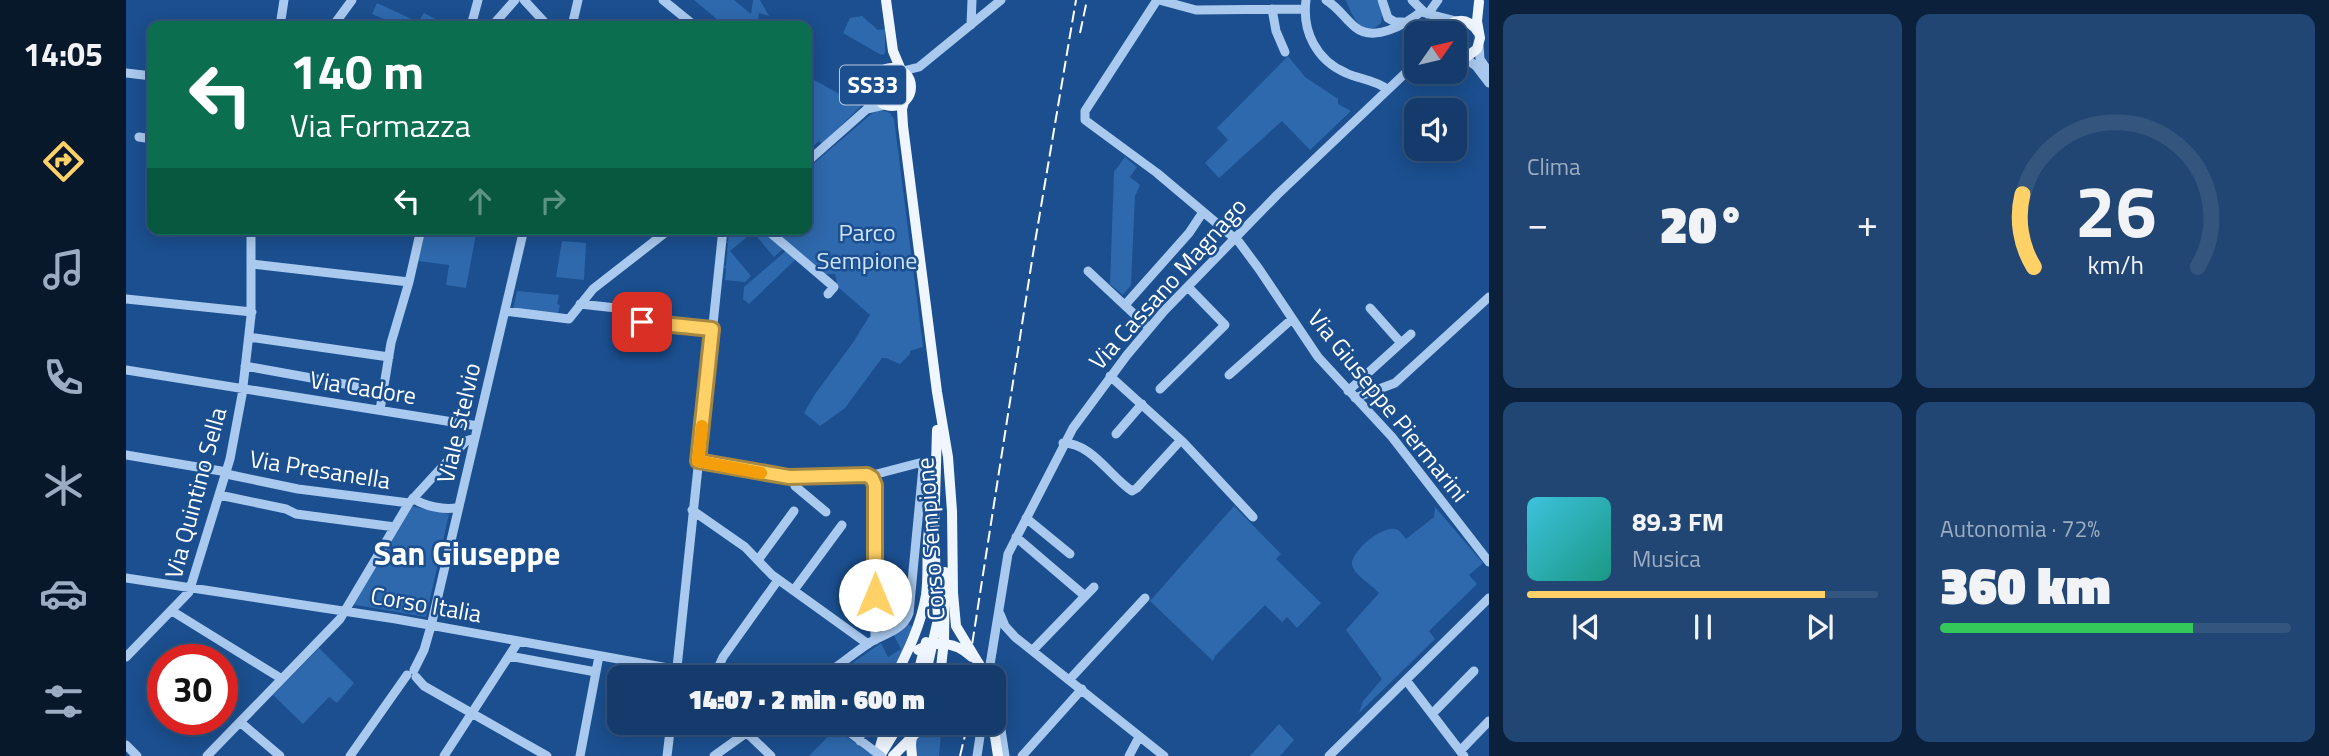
<!DOCTYPE html>
<html lang="it">
<meta charset="utf-8">
<style>
body{margin:0;font-family:"Titillium Web",sans-serif;background:#214673;color:#f1f3f6;height:100vh;display:flex;flex-direction:column;font-size:26px;white-space:nowrap}
*{box-sizing:border-box;margin:0}
p{font-size:23px;color:#9dadc1}
.icon{flex:none;width:38px;height:38px;fill:none;stroke:currentColor;stroke-width:2;stroke-linecap:round;stroke-linejoin:round}
.map{position:relative;flex:1;overflow:hidden}
.side{display:flex;flex-direction:column;gap:14px;padding:14px;background:#0b203b;width:840px}
.side>*{flex:none}
.top-card{position:absolute;left:21px;top:21px;width:665px;height:214px;border-radius:14px;box-shadow:0 4px 18px #0003,0 0 0 2px #33557e;background:#0b6e4f;color:#fff;overflow:hidden}
.needle{width:46px;rotate:56deg}
.controls{position:absolute;left:1278px;top:21px;display:grid;gap:14px}
.controls a{display:grid;place-items:center;width:63px;height:63px;border-radius:14px;background:#143b6b;box-shadow:0 4px 18px #0003,0 0 0 2px #33557e;font-size:35px}
.speed{position:absolute;left:21px;top:644px;display:flex;gap:14px;font-size:35px;font-weight:700;text-align:center}
.speed>*{display:grid;place-content:center;width:91px;height:91px;border-radius:50%;background:#143b6b;box-shadow:0 4px 18px #0003,0 0 0 2px #33557e;line-height:1}
.speed .limit{border:10px solid #d22;background:#fff;color:#111}
.pin{position:absolute;display:grid;place-items:center;width:60px;height:60px;color:#fff;margin:-30px;border-radius:14px;box-shadow:0 4px 10px #0006}
.me{position:absolute;width:77px;margin:-38px;rotate:0deg;stroke-linejoin:round;filter:drop-shadow(0 0 5px #0008)}
.turn{display:flex;align-items:center;gap:24px;height:147px;padding:0 28px;font-size:32px}
.turn .icon{width:91px;height:91px;stroke-width:2.5}
.turn b{display:block;font-size:49px;line-height:60px}
.lanes{display:flex;align-items:center;height:66px;padding:0 28px;background:#0003;justify-content:center;gap:35px;direction:ltr}
.lanes .off{opacity:.35}
.big{font-size:52px;font-weight:800;line-height:1.1}
.side .tile{flex:1;display:flex;flex-direction:column;justify-content:center;gap:10px;min-width:0;padding:0 24px;border-radius:14px;background:#214673}
.side .dial{align-items:center;gap:0}
.dial svg{height:182px;overflow:visible;fill:none;stroke:#33557e;stroke-width:7;stroke-linecap:round;text-anchor:middle}
.dial text{fill:#f1f3f6;stroke:none}
.song{display:flex;align-items:center;gap:21px}
.cover{width:84px;height:84px;border-radius:10px;background:linear-gradient(135deg,hsl(190 70% 55%),hsl(170 70% 35%))}
.played{height:7px;border-radius:4px;background:linear-gradient(90deg,#ffd166 85%,#33557e 85%)}
.keys{display:flex;justify-content:space-around;direction:ltr}
.heat{display:flex;justify-content:space-between;align-items:center;font-size:38px;direction:ltr}
.charge{height:10px;border-radius:5px;background:linear-gradient(90deg,#34c759 72%,#33557e 0)}
.side .tiles{flex:1;display:grid;gap:14px;grid-template-columns:repeat(2,1fr)}
.trip{position:absolute;left:481px;top:665px;width:399px;height:70px;border-radius:14px;background:#143b6b;box-shadow:0 4px 18px #0003,0 0 0 2px #33557e;font-weight:800;line-height:70px;text-align:center}
main{display:flex;flex:1;min-height:0}
.tab-bar{display:flex;flex-direction:column;width:126px;justify-content:space-around;align-items:center;background:#08182b;color:#9dadc1}
.tab-bar .icon{width:49px;height:49px}
.tab-bar .active{color:#ffd166}
.tab-bar b{font-size:32px;color:#f1f3f6}
.map>svg:first-child{display:block}
.green{fill:#2e69ad}
.lines{fill:none;stroke-linecap:round;stroke-linejoin:round}
.minor{stroke:#a9c9ee;stroke-width:9}
.major{stroke:#f0f6ff;stroke-width:10}
.rail{stroke:#fff;stroke-width:2;stroke-dasharray:12 5;stroke-linecap:butt}
.minor-bridge{stroke:#a9c9ee;stroke-width:9}
.major-bridge{stroke:#f0f6ff;stroke-width:10}
.route-casing{stroke:#a68842;stroke-width:18}
.route{stroke:#ffd166;stroke-width:12}
.slow{stroke:#f59e0b;stroke-width:12}
.labels{text-anchor:middle;stroke-width:5;stroke-linejoin:round;paint-order:stroke}
.shield{fill:#1b4f8f;stroke:#bbcadd;stroke-width:2}
.shield-label{font-size:23px;font-weight:bold;fill:#fff}
.park-label{font-size:24px;fill:#cfe3fa;stroke:#1b4f8f}
.street-label{font-size:24px;fill:#fff;stroke:#1b4f8f}
.district-label{font-size:32px;font-weight:bold;fill:#fff;stroke:#1b4f8f}
</style>
<main>
<nav class="tab-bar">
<b>14:05</b>
<svg class="icon active" aria-label="directions" viewBox="0 0 24 24"><path d="M12 3l9 9-9 9-9-9zM9 14v-3h6M13 9l2 2-2 2"/></svg>
<svg class="icon" aria-label="music" viewBox="0 0 24 24"><path d="M9 18V5l10-2v13"/><circle cx="6" cy="18" r="3"/><circle cx="16" cy="16" r="3"/></svg>
<svg class="icon" aria-label="phone" viewBox="0 0 24 24"><path d="M5 4h4l2 5-3 2q2 4 5 5l2-3 5 2v4C11 20 4 13 5 4z"/></svg>
<svg class="icon" aria-label="climate" viewBox="0 0 24 24"><path d="M12 3v18M4 7l16 10M4 17L20 7"/></svg>
<svg class="icon" aria-label="car" viewBox="0 0 24 24"><path d="M5 17H2v-5l4-1 3-4h7l3 4 3 1v5h-3M9 17h6M6 11h13"/><circle cx="7" cy="17" r="2"/><circle cx="17" cy="17" r="2"/></svg>
<svg class="icon" aria-label="filters" viewBox="0 0 24 24"><path d="M4 7h16M4 17h16"/><circle cx="9" cy="7" r="2"/><circle cx="15" cy="17" r="2"/></svg>
</nav>
<div class="map">
<svg width="1363" height="756" viewBox="0 0 1363 756">
<rect width="100%" height="100%" fill="#1b4f8f"/>
<path class="green" d="M568,0H608L625,14L627,0H634L643,16L633,13L631,26H599Z
M1220,0H1251L1256,15L1255,23C1236,41 1226,15 1220,0Z
M251,3L292,22L298,13L323,26H274L246,14Z
M736,16L752,30L759,29V54L755,55L717,33L724,18Z
M1162,56L1179,77L1212,99V104L1225,111L1184,150L1156,121L1093,178L1079,163L1102,140L1091,128Z
M750 87a16 16 0 1 1 32 0a16 16 0 1 1-32 0Z
M681,76L735,106L696,144L693,141L681,151Z
M756,110L764,113L768,119L797,347L784,351V354L774,364L760,358H756L719,408L694,426L678,413L689,394L726,344L744,315L712,287L709,274H699L645,229H681V169L749,111Z
M999,157L1011,167L1004,177L1014,185L1009,196L1005,285L997,295L984,284L988,172Z
M299,229L337,235L338,233L350,234L340,288L320,285L323,265L292,261Z
M604,229H636L658,248L648,257L627,232L604,251L625,276L619,282L599,280L600,268L596,267L600,266L602,243H599L602,241Z
M436,241L460,243L458,280L430,277Z
M661,250L671,258L623,304L617,299L618,287Z
M391,291L433,295L431,304L434,305L432,314L387,309Z
M284,506L323,514L300,617L224,604Z
M1108,506L1155,554L1150,559L1195,603L1171,628L1161,617L1156,622L1139,605L1089,656L1087,661L1024,601Z
M1309,507L1357,563L1343,575L1351,584L1303,631L1309,639L1233,713L1237,701L1256,679L1220,630L1253,593C1247,585 1227,575 1226,564C1225,551 1259,522 1272,530C1275,532 1277,536 1280,539L1308,517Z
M782,624L787,627L764,677H721L715,671L755,643L762,657L775,649L767,634Z
M193,648L228,683L211,703L203,697L177,724L147,695Z
M805,723H816L813,756H790L789,742Z
M1153,724L1168,740L1154,756H1124Z
M709,729L748,756H683Z"/>
<g class="lines">
<path class="minor" d="M398,0L422,26
M537,0L569,26
M1031,0L959,111V120L1031,173L1113,242L1133,269L1192,357L1266,437L1363,562
M1033,0L1070,10L1179,9
M1180,0C1176,31 1190,60 1220,73C1233,79 1249,80 1261,89
M1200,0C1212,7 1219,19 1229,27C1248,43 1280,24 1296,11
M1256,0L1262,18L1269,22H1277
M1286,0L1299,13L1330,21
M1146,9L1150,31L1159,52
M1302,14L1312,0
M845,25L846,0
M154,26L158,0
M207,26L226,0
M345,26L352,0
M366,26L389,0
M446,26L452,0
M1353,45L1354,59L1362,71
M24,51H26
M1339,58L1350,66L1363,83
M777,71L793,67L875,0
M0,73L26,76
M741,109L748,95
M13,137L26,139
M681,162L741,109L758,105
M640,229L708,287L702,294
M126,264L283,282
M962,271L1023,328
M0,299L126,312
M454,304L517,311L516,322L586,329
M999,305L1063,233L1077,212
M1244,308L1275,343
M379,311L443,319L467,289L544,229
M123,337L263,357
M119,366L235,387
M0,370L352,426
M1103,375L1166,319
M984,376L1057,442L1127,517
M1034,389L1099,325L1062,287
M1222,391L1285,334
M1229,398L1269,383L1363,297
M254,410L265,343L283,282L295,229
M990,434L1016,404
M937,443C966,443 984,477 1006,491L1011,488L1054,441
M0,455L95,471L105,475L172,489L283,503
M572,461L666,477L738,475L746,478L749,485V640
M666,477L669,486L700,512
M93,495L160,509L170,514L269,527
M287,498C297,506 320,511 333,507
M566,510L619,547L646,575L742,644
M900,518L944,554
M890,537L959,596
M632,560L668,511
M0,578L270,619L592,677
M668,590L716,525
M46,611L156,679
M874,614L879,626L889,637L1038,756
M907,650L968,587
M383,656L470,672
M0,657L63,592L104,459L116,395L125,316V229
M288,670L298,650L305,626L398,229
M290,677L298,686L421,756
M550,677L597,229
M588,677L597,657L652,580
M696,677C712,666 727,654 743,643C757,634 777,631 783,613L797,467L793,463L789,464L743,476
M862,677L882,554L947,428L1001,355L1038,311L1151,195L1290,63
M944,679L1019,598
M1280,680L1338,756
M868,684L879,756
M1306,714L1348,671
M114,722L154,756
M711,723L747,750
M620,732L645,756
M734,741V730L744,723
M0,745L11,756
M1334,751L1363,721
M81,756L214,619L283,503L340,441L349,438
M224,756L281,675
M318,756L392,642
M454,756L473,656
M541,756L545,723
M588,756L634,723
M851,756L856,723
M896,756L956,689
M1003,756L1013,737
M1203,756L1363,598"/>
<path class="major" d="M760,0L767,51L775,70
M1317,33C1326,17 1342,17 1352,32
M1328,57L1339,58L1351,49L1354,38L1351,21L1353,2
M747 87a19 19 0 1 1 38 0a19 19 0 1 1-38 0Z
M778,102L776,109L777,126L811,392L822,457L826,511L827,593
M853,664L859,677
M769,677C782,651 795,625 800,595C803,573 800,551 803,530
M791,677L800,642
M799,677L812,619L808,535L811,430
M814,677L818,640L819,572
M867,723L872,756
M785,745L786,756
M754,747L761,723
M754,756L774,723
M767,756L800,723"/>
<path class="rail" d="M954,33L961,0
M841,677L907,254L950,0
M834,756L842,723"/>
<path class="minor-bridge" d="M747,750L755,756"/>
<path class="major-bridge" d="M827,593L830,626L853,664
M792,650C811,640 830,642 846,657
M785,745L786,734"/>
</g>
<g class="lines">
<defs>
<path id="route" d="M516,322L586,329L572,461L663,477L741,475L746,478L749,485V595"/>
</defs>
<use href="#route" class="route-casing"/>
<use href="#route" class="route"/>
<path class="slow" d="M576,426L572,461L635,473"/>
</g>
<g class="labels">
<rect class="shield" x="714" y="65.5" width="66" height="39" rx="5"/>
<g class="shield-label">
<text x="747" y="93">SS33</text>
</g>
<g class="park-label">
<text x="741" y="241">Parco<tspan x="741" dy="28">Sempione</tspan></text>
</g>
<g class="street-label">
<text transform="translate(1042 284) rotate(-48)" y="8">Via Cassano Magnago</text>
<text transform="translate(237 388) rotate(9)" y="8">Via Cadore</text>
<text transform="translate(1262 406) rotate(51)" y="8">Via Giuseppe Piermarini</text>
<text transform="translate(333 423) rotate(-77)" y="8">Viale Stelvio</text>
<text transform="translate(194 470) rotate(9)" y="8">Via Presanella</text>
<text transform="translate(70 493) rotate(-75)" y="8">Via Quintino Sella</text>
<text transform="translate(805 539) rotate(-94)" y="8">Corso Sempione</text>
<text transform="translate(300 605) rotate(10)" y="8">Corso Italia</text>
</g>
<g class="district-label">
<text x="341" y="565">San Giuseppe</text>
</g>
</g>
</svg>
<div class="controls">
<a><svg class="needle" viewBox="-14 -14 28 28"><path d="M0-13l5 13h-10z" fill="#e53935"/><path d="M0 13l5-13h-10z" fill="#9dadc1"/></svg></a>
<a><svg class="icon" aria-label="sound" viewBox="0 0 24 24"><path d="M4 9h4l5-4v14l-5-4H4zM17 9q2 3 0 6"/></svg></a>
</div>
<div class="speed"><div class="limit">30</div></div>
<div class="pin" style="left:516px;top:322px;background:#d93025"><svg class="icon" aria-label="arrive" viewBox="0 0 24 24"><path d="M6 21V4h12l-3 4 3 4H6"/></svg></div>
<svg class="me" style="left:749px;top:595px" viewBox="-20 -20 40 40"><circle r="19" fill="#fff"/><path d="M0-13L10 11 0 6-10 11z" fill="#ffd166"/></svg>
<div class="trip">14:07 · 2 min · 600 m</div>
<div class="top-card">
<div class="turn"><svg class="icon" aria-label="left" viewBox="0 0 24 24"><path d="M17 20v-9H6M10 6l-5 5 5 5"/></svg><div><b>140 m</b>Via Formazza</div></div>
<div class="lanes"><svg class="icon" aria-label="left" viewBox="0 0 24 24"><path d="M17 20v-9H6M10 6l-5 5 5 5"/></svg><svg class="icon off" aria-label="ahead" viewBox="0 0 24 24"><path d="M12 20V5M6 11l6-6 6 6"/></svg><svg class="icon off" aria-label="right" viewBox="0 0 24 24"><path d="M7 20v-9h11M14 6l5 5-5 5"/></svg></div>
</div>
</div>
<section class="side">
<div class="tiles">
<div class="tile"><p>Clima</p>
<div class="heat"><a>−</a><b class="big">20°</b><a>+</a></div>
</div>
<div class="tile dial"><svg viewBox="0 0 100 80">
<path d="M14 69A42 42 0 1 1 86 69"/>
<path d="M14 69A42 42 0 0 1 9 37" stroke="#ffd166"/>
<text x="50" y="56" font-size="32" font-weight="700">26</text>
<text x="50" y="72" font-size="11">km/h</text>
</svg></div>
<div class="tile">
<div class="song"><i class="cover"></i><div><b>89.3 FM</b><p>Musica</p></div></div>
<div class="played"></div>
<div class="keys"><svg class="icon" aria-label="previous" viewBox="0 0 24 24"><path d="M18 5L8 12l10 7zM5 5v14"/></svg><svg class="icon" aria-label="pause" viewBox="0 0 24 24"><path d="M8 5v14M16 5v14"/></svg><svg class="icon" aria-label="next" viewBox="0 0 24 24"><path d="M6 5l10 7-10 7zM19 5v14"/></svg></div>
</div>
<div class="tile"><p>Autonomia · 72%</p><b class="big">360 km</b><div class="charge"></div></div>
</div>
</section>
</main>
